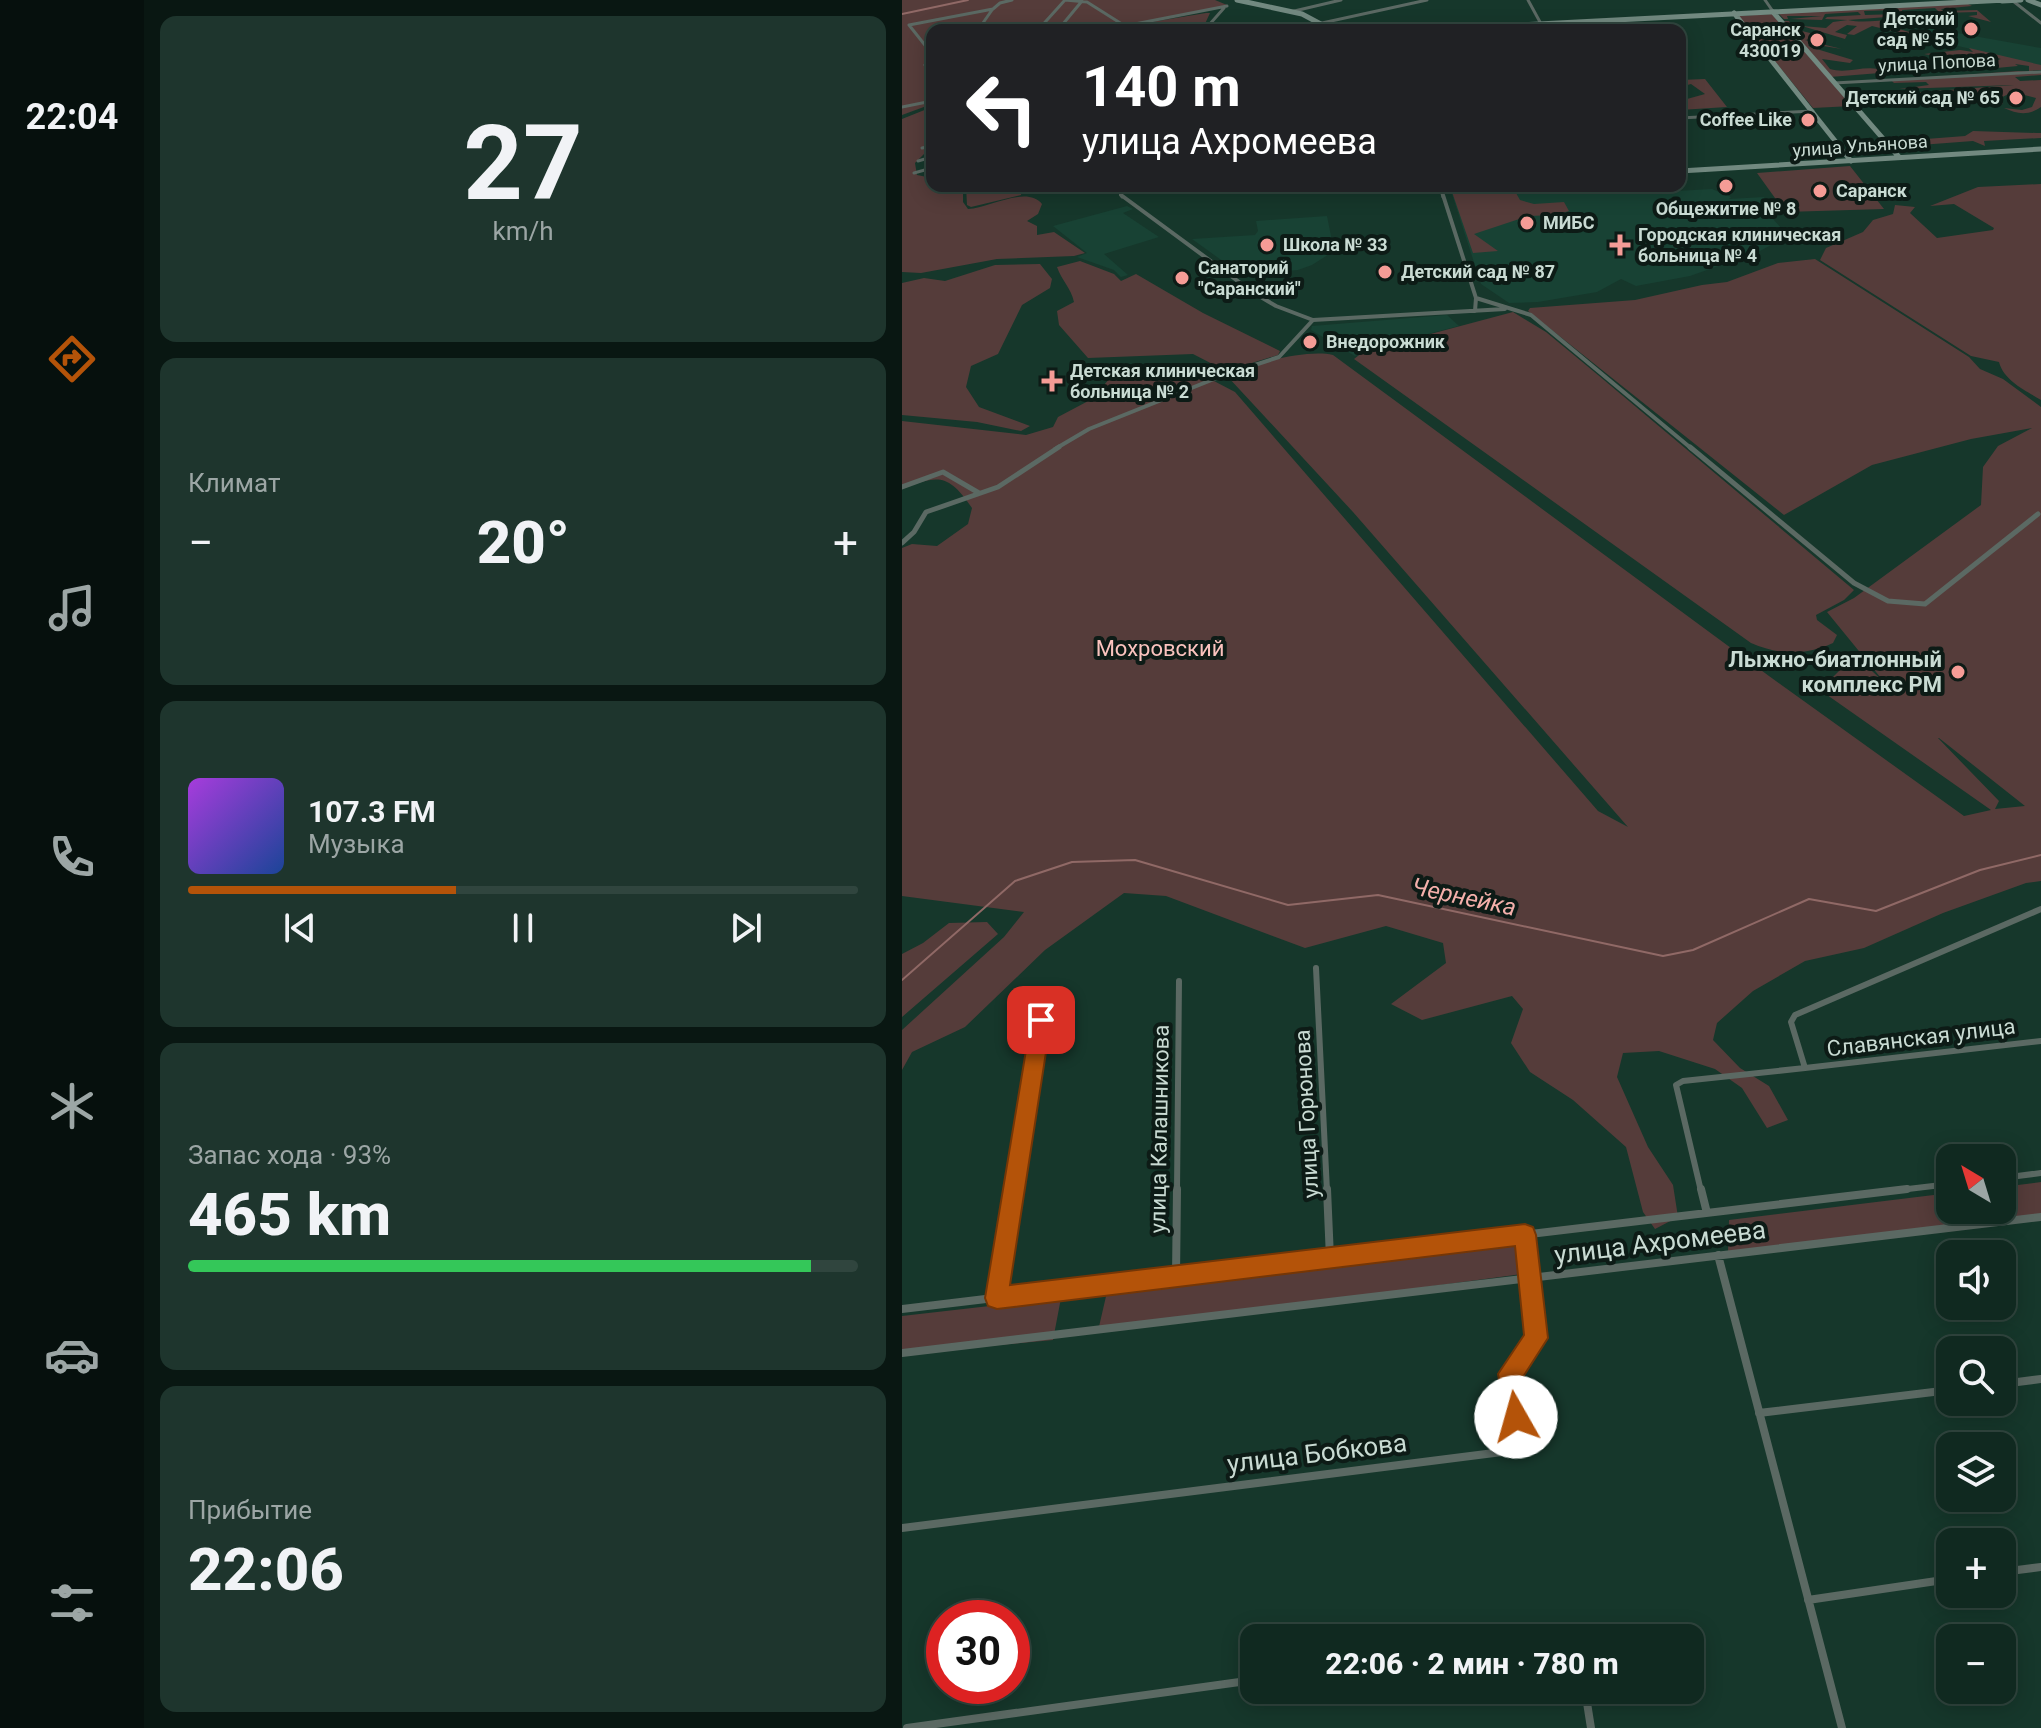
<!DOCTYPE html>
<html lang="ru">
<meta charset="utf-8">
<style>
body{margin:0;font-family:Roboto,sans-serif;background:#1e352d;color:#f1f3f6;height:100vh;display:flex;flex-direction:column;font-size:30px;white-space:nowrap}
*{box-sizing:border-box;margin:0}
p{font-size:26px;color:#9ca6a5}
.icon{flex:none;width:44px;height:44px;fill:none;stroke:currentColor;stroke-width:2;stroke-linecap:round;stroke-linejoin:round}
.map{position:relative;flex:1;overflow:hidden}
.drawer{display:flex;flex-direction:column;gap:16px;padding:16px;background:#091712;width:758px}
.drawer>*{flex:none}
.top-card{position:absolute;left:24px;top:24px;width:760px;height:168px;border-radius:16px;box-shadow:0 4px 20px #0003,0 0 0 2px #30453e;background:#202124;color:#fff;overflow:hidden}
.needle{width:52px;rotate:322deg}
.buttons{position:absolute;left:1034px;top:1144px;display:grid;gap:16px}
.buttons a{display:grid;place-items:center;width:80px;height:80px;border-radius:16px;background:#102920;box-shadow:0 4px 20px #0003,0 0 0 2px #30453e;font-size:40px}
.speed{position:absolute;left:24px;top:1600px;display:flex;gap:16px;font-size:40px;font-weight:700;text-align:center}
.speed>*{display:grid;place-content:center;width:104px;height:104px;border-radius:50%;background:#102920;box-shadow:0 4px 20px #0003,0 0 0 2px #30453e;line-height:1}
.speed .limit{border:12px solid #d22;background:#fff;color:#111}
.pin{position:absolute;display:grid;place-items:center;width:68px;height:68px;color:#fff;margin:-34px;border-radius:16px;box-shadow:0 4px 12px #0006}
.me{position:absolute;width:88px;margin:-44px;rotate:353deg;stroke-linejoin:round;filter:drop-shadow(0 0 6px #0008)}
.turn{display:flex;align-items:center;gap:28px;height:168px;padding:0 24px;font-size:36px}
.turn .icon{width:104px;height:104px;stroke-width:2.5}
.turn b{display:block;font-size:56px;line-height:68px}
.big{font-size:60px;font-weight:800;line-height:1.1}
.drawer .tile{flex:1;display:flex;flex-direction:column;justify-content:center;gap:12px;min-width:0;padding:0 28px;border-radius:16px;background:#1e352d}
.drawer .dial{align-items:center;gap:0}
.dial b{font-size:104px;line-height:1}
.song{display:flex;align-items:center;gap:24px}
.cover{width:96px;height:96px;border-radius:12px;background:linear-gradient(135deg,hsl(280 70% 55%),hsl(220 70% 35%))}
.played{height:8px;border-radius:4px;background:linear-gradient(90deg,#b45309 40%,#30453e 40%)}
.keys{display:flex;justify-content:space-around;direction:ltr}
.heat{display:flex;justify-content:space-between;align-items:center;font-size:44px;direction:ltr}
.charge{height:12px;border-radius:6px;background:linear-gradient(90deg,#34c759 93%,#30453e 0)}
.trip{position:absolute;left:338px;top:1624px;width:464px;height:80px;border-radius:16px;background:#102920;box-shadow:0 4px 20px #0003,0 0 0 2px #30453e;font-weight:800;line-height:80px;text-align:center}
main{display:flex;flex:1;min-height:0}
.dock{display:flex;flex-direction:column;width:144px;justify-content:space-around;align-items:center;background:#06100d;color:#9ca6a5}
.dock .icon{width:56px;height:56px}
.dock .current{color:#b45309}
.dock b{font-size:36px;color:#f1f3f6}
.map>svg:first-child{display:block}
.built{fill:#184234}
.green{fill:#553c3a;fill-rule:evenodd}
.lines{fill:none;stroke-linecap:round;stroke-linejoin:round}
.stream{stroke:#906966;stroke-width:2}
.street-far4{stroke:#5b6963;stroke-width:3}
.street-far3{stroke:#5b6963;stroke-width:4}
.street-far2{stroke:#5b6963;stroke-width:5}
.street-far1{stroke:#5b6963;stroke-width:6}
.street{stroke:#5b6963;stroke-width:8}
.secondary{stroke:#728980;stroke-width:5}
.route{fill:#b45309;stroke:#753606;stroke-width:2}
.poi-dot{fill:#f59c96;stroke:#0d1b16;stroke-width:3}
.labels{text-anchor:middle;stroke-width:8;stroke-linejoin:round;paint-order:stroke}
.far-poi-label{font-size:18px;font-weight:bold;fill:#c9dbd3;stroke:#0d1b16;text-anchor:start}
.far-street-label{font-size:18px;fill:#c9dbd3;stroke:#0d1b16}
.park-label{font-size:22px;fill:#fbc3be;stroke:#0d1b16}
.poi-label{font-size:22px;font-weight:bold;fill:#c9dbd3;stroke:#0d1b16;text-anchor:end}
.street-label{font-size:22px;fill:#c9dbd3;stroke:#0d1b16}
.water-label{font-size:24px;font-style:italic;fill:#f4b0ab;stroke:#0d1b16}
.near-street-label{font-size:26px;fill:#c9dbd3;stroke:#0d1b16}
</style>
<main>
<nav class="dock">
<b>22:04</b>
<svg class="icon current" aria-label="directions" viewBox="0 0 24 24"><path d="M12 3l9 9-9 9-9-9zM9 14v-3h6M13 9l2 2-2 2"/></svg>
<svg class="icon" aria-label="music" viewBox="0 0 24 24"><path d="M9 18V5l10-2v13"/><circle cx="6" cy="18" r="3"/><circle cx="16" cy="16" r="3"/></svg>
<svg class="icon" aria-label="phone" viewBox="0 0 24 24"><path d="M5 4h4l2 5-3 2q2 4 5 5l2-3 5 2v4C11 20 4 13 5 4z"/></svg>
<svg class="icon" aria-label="climate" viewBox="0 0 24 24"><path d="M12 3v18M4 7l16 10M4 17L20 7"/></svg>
<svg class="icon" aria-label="car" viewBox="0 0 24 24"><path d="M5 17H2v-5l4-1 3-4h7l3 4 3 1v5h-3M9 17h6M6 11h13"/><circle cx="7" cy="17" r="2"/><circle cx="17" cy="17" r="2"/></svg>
<svg class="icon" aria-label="filters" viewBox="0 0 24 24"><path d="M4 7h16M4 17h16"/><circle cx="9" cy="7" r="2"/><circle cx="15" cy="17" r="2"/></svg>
</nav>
<section class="drawer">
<div class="tile dial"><b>27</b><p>km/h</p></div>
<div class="tile"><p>Климат</p>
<div class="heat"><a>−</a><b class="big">20°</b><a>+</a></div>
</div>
<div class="tile">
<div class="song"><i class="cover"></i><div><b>107.3 FM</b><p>Музыка</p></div></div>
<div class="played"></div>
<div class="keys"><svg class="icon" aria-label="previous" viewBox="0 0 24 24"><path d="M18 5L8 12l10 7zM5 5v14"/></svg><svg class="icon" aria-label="pause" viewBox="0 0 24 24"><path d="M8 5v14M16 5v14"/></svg><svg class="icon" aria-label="next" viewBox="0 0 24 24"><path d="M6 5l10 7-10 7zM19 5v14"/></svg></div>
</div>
<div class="tile"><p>Запас хода · 93%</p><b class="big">465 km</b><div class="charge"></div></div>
<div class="tile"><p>Прибытие</p><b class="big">22:06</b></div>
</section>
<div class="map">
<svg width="1139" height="1728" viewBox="0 0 1139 1728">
<rect width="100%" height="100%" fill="#16372b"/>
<path class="built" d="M1027,28L1139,48V66L1015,36Z
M635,186H752L756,192L810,189L829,197L827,199L862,197L868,207L862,209L880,229L882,238L856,252L788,276L734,286L719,279L695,292L636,302L607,303L579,284L549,191Z
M225,206L231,209L221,213L257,237L202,254L226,275L219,277L212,270L175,257L185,253L151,226Z
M425,216L432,251L410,265L396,270L340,275L290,239L353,235L356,231L354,221Z
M545,315L557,326L464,350L453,356L409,330L410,326Z"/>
<path class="green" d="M0,0H313L325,5L225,26L304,13H308L302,26L308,30H30V104L0,115Z
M1066,4L1070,6L1039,9L1041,11L1075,10L1089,22L1066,16L1075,15V12L1002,14L1036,11L1033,8L1000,10L1001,13L995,10L962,11L963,15L996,14L998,16L946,20C970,26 998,12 1019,27L987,23L983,25L1011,33L1006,35L970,26L952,35L945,34L955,26L945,25L933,32L945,35L943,39L900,26L924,28L931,22L946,20L923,19L925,17L959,15L956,12L923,14L920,20L888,19L920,16H885L886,19H882L876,13Z
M870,14L950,106L911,108L836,16Z
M882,21H887L892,29L924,37L903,40L940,49L909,44L906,45L908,47L951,60L948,63L920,59L928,69C944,74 960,66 976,69L978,73L928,77Z
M1067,48L1139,65V70L1127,71V66L1113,64L1116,66L1062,71L1056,66C1069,61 1086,64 1099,59L1078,53L1082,57L1049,54L1074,61L1070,62L1022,54L1058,50L1071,52Z
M1116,71L1139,72V75L1113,77L1118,81L1139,80V107C1126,116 1115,114 1102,108L1120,110L1130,107L1134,98L1111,92L1096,99L1101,104L1090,105L1023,93L1018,97L1053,106L1049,107L993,94L1112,85L997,89L1027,85L1024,82L992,83L989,80Z
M803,79L825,107L778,110V96L785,99L803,94L789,84L778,87V80Z
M30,107V146L13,163L15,175L30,178V186H61V202L66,209C87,208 125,185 140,204L136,214L125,221L135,226V235L152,232L183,253L172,256L95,259L19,273L0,272V119Z
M1071,131L1135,133H1139V138L1082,141L1083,146L1071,141L1005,146H1000L998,141L1063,136Z
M948,166L982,209L883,212L855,173Z
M1139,184V400C1123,390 1102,381 1097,362L1069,356L918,260L924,248L961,232L971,220L991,214L993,205L1013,207L1008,213L1035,238L1091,230L1092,228L1052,204L1028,206L1076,187Z
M64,186H120L119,195L69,207L65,205Z
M627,187L628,192L614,193L618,200L632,204L662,202L667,211L654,215L626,216L572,234L596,251L571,253L550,192Z
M913,259L1067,357L1078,369L1101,379L1139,407V881L1124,883L1041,913L962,948L903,961L851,991L815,1023L811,1040L838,1068L867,1086L886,1120L865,1128L840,1088L813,1069L757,1051L721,1053L715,1077L746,1147L771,1185L776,1217L753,1229L741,1212L724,1147L671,1100L628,1072L609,1043L621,1009L610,996L520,1020L489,1004L544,963L541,943L484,926L403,948L264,896L222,893L143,950L63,1027L10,1052L0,1070V1030L102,937L122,912L0,896V548L10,544L35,546L66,524L70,508C46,473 36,475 0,489V421L124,435L151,427L156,417L190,399L214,371L247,365H286L308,373L312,381L333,392L696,811L726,827L451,512L326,377C349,363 405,349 431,355L867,676L1062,816L1089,810L918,690L948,660H958L983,683L925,612L952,598L1079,505L1081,467L1096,446L1130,428L1069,439L970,465L882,515L626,311L628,308L733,300L800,285L825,282L876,263ZM1036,738H1037L1123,806L1093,809L1097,801Z
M178,261L212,274L219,281L234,274L301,313L378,351L376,355L324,371L291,354L186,358L157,325L155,311L172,302C169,288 160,281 155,267Z
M138,264L150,279L148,288L120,305L96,354L69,366L64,387L77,407L128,426L119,431L75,422L0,415V283L22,278L43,281L93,265Z
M611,312L644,332L696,375L952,590L942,600L914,615L915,620L935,635L931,643C903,656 877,655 849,643L452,359L461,352Z
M85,922L96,934L0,1017V954L21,943L47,923Z
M1139,1182V1217L826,1253L827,1220L1048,1193V1210H1100V1187Z
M616,1242L620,1274L196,1331L205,1292Z
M159,1298L151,1340L0,1354V1316Z"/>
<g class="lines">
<path class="stream" d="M0,14L66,0
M0,980L113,881L170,862L233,860L386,905L476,895L761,956L791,950L907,899L974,911L1078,870L1139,855"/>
<path class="street-far4" d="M163,0L185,2L223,26
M626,0L638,22
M863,0L870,10
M1111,1L1139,23
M388,12L439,0
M81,24L102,30
M76,30L90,10
M136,30L163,0
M156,30L180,1
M202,30L325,6
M314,30L307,25L322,8
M388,30L525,0
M30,54L7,25L91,9L98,3L110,0
M23,65L30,73
M932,83L1139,72
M0,107L30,101
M778,118L911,111
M20,148L30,146
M16,161L30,157
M12,173L30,168
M216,186L220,197
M538,186L541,197"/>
<path class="street-far3" d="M219,195L352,293L374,306L411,320L603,309
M541,195L574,298L573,311
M574,298L629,315L790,449
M153,449L187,429L322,375L377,357L411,320"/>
<path class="street-far2" d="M788,447L952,583L986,601L1023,604L1136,514
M0,487L41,472L77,493
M0,543L12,532L24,512L96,487L157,447"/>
<path class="street-far1" d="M414,968L425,1191
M903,1068L1139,1041
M1100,1178L1139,1173
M112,1191L143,989
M275,1191L277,981
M799,1191L774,1085L781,1081L903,1068L889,1022L893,1015L1139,909
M989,1191L1048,1184"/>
<path class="street" d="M425,1189L428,1258
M799,1189L805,1213
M816,1255L940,1728
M274,1277L275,1189
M95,1298L112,1189
M0,1309L1005,1189
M0,1353L1139,1217
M1100,1384L1139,1379
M857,1413L1048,1390
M0,1528L600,1452L612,1447L616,1439L609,1374L634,1338L623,1235
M1100,1572L1139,1567
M906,1600L1048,1579
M661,1638H675
M683,1690L689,1728
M5,1728L352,1680"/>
<path class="secondary" d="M335,0L400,14L430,30
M1126,0L1139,5
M1100,1L1119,0
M871,12L997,157
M832,13L949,161
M475,30L523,28
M518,30L1104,0
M778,171L1139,149"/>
</g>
<path class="route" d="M139,1012L146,1014L149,1020L108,1285L623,1224L631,1227L634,1235L646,1338L621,1377L626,1417L623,1426L614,1430L605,1426L596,1374L622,1335L613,1246L95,1309L86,1306L83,1298L129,1020L132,1014Z"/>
<g class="poi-dot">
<circle cx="1069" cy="29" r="8"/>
<circle cx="915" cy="40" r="8"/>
<circle cx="1114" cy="98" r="8"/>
<circle cx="906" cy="120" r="8"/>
<circle cx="824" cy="186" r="8"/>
<circle cx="918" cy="191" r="8"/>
<circle cx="625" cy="223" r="8"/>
<circle cx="365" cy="245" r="8"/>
<path d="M714 233h8v8h8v8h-8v8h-8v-8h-8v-8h8z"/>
<circle cx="483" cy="272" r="8"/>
<circle cx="280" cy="278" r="8"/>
<circle cx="408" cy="342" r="8"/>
<path d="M146 369h8v8h8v8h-8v8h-8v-8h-8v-8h8z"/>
<circle cx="1056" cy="672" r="8"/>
</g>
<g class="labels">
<g class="far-poi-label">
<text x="1053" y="25" text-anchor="end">Детский<tspan x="1053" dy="21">сад № 55</tspan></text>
<text x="899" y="36" text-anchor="end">Саранск<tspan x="899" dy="21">430019</tspan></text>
<text x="1098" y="104" text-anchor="end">Детский сад № 65</text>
<text x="890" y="126" text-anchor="end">Coffee Like</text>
<text x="934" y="197">Саранск</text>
<text x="824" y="215" text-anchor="middle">Общежитие № 8</text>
<text x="641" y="229">МИБС</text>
<text x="736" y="241">Городская клиническая<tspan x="736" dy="21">больница № 4</tspan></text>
<text x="381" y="251">Школа № 33</text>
<text x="296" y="274">Санаторий<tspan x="296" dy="21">"Саранский"</tspan></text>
<text x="499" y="278">Детский сад № 87</text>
<text x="424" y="348">Внедорожник</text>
<text x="168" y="377">Детская клиническая<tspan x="168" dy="21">больница № 2</tspan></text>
</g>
<g class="far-street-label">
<text transform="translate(1035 63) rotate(-3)" y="6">улица Попова</text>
<text transform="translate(958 146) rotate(-4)" y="6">улица Ульянова</text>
</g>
<g class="park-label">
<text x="258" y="656">Мохровский</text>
</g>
<g class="poi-label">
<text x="1040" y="667">Лыжно-биатлонный<tspan x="1040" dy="25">комплекс РМ</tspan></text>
</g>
<g class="street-label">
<text transform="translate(1019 1037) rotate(-7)" y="8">Славянская улица</text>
<text transform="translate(404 1114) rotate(-93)" y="8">улица Горюнова</text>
<text transform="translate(257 1129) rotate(-89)" y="8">улица Калашникова</text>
</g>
<g class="water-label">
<text transform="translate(562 897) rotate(12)" y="8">Чернейка</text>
</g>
<g class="near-street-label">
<text transform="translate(758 1242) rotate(-7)" y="9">улица Ахромеева</text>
<text transform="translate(415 1453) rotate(-7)" y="9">улица Бобкова</text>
</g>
</g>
</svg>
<div class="buttons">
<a><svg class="needle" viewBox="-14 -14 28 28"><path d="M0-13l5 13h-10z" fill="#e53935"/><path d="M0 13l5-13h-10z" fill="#9ca6a5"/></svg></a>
<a><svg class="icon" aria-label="sound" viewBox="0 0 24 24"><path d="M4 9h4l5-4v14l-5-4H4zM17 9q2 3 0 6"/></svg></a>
<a><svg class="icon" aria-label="search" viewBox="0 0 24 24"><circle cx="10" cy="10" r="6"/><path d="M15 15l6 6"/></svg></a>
<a><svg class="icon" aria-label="layers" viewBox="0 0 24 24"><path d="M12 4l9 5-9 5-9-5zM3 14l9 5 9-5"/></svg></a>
<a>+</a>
<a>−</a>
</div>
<div class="speed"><div class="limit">30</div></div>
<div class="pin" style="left:139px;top:1020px;background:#d93025"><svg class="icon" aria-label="arrive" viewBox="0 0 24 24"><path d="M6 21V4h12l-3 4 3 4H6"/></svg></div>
<svg class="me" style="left:614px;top:1417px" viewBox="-20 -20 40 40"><circle r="19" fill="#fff"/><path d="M0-13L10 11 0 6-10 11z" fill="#b45309"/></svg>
<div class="trip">22:06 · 2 мин · 780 m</div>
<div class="top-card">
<div class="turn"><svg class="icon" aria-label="left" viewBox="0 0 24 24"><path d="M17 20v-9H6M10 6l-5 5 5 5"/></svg><div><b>140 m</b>улица Ахромеева</div></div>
</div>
</div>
</main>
